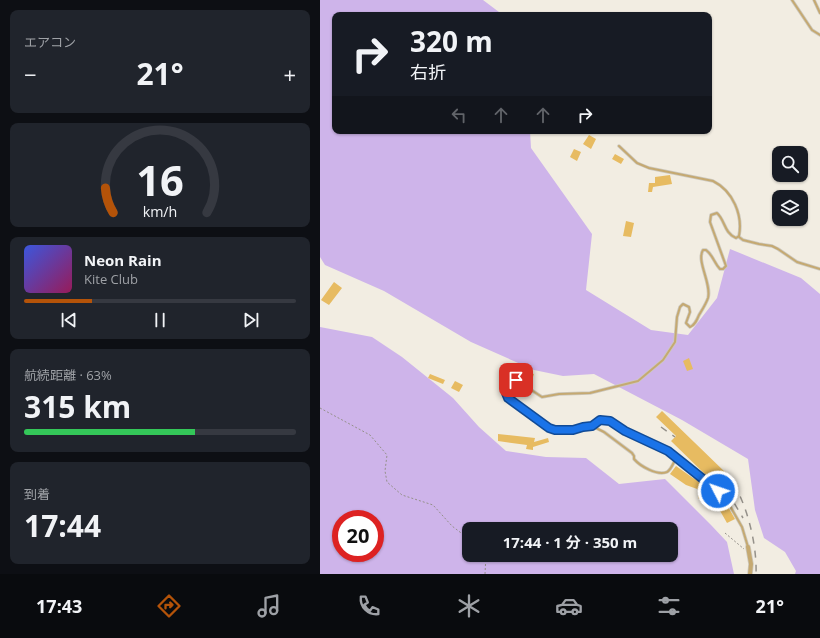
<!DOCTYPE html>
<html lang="ja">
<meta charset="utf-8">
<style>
body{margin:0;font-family:"Open Sans","Noto Sans JP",sans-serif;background:#20242c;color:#f1f3f6;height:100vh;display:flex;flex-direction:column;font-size:15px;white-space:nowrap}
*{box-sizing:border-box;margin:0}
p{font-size:13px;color:#9ea1a6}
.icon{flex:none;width:22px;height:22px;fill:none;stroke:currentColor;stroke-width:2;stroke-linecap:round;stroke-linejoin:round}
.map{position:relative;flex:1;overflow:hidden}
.details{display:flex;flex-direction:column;gap:10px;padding:10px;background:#0d0f14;width:320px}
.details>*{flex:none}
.guide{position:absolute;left:12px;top:12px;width:380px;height:122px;border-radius:8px;box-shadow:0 1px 3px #0004;background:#171b24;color:#f1f3f6;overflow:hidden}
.tools{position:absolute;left:452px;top:146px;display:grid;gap:8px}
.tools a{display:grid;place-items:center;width:36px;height:36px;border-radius:8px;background:#171b24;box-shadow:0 1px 3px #0004;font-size:20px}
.speed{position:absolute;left:12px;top:510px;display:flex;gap:8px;font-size:20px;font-weight:700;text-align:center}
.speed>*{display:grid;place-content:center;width:52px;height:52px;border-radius:50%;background:#171b24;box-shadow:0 1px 3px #0004;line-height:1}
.speed .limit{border:6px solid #d22;background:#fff;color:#111}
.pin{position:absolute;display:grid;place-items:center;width:34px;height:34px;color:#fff;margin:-17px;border-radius:8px;box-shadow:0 2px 6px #0006}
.me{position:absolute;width:44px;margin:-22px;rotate:311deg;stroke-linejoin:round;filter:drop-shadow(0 0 3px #0008)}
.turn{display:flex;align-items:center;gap:14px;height:84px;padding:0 12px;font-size:18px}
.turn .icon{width:52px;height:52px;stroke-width:2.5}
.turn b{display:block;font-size:28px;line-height:34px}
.lanes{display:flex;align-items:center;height:38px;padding:0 12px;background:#0003;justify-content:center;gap:20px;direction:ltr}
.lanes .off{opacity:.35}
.big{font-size:30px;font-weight:700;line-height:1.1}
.details .card{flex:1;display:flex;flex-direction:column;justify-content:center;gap:6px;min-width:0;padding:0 14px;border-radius:8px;background:#20242c}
.details .dial{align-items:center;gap:0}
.dial svg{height:104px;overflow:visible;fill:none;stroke:#363941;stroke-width:7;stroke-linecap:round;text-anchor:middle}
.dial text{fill:#f1f3f6;stroke:none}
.song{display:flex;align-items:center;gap:12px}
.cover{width:48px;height:48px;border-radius:6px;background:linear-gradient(135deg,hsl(230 70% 55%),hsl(330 70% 35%))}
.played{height:4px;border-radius:2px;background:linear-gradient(90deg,#b45309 25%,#363941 25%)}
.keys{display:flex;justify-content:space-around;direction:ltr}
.heat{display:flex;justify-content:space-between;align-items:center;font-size:22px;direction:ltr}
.charge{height:6px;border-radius:3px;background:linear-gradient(90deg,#34c759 63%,#363941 0)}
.trip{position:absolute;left:142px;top:522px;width:216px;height:40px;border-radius:8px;background:#171b24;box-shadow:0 1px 3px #0004;font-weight:700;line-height:40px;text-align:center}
.tabs{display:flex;height:64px;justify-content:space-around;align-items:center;background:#090b0e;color:#9ea1a6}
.tabs .icon{width:28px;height:28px}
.tabs .current{color:#b45309}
.tabs b{font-size:18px;color:#f1f3f6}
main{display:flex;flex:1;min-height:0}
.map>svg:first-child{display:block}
.green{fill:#ceb4ea;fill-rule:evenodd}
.building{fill:#e7bb61}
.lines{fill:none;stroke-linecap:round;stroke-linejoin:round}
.service-casing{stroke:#cdc9bf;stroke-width:3.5}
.minor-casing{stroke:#cdc9bf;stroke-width:5.5}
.path{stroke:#949089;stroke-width:1;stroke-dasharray:2 2;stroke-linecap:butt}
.service{stroke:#c5a971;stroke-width:2}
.minor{stroke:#c5a971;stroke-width:4}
.rail{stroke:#95918a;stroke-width:1.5;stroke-dasharray:7 7;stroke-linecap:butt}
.route-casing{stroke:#114b97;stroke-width:10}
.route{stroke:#1a73e8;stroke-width:7}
</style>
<main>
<section class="details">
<div class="card"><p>エアコン</p>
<div class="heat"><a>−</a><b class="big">21°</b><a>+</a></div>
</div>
<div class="card dial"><svg viewBox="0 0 100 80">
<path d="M14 69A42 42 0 1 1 86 69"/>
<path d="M14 69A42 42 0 0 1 8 50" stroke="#b45309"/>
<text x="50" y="56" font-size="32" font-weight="700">16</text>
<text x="50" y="72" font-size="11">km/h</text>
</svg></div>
<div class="card">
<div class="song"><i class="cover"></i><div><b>Neon Rain</b><p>Kite Club</p></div></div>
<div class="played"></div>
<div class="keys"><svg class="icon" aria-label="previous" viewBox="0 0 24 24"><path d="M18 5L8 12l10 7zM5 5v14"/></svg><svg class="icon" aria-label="pause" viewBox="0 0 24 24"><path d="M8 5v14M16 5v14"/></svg><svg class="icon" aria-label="next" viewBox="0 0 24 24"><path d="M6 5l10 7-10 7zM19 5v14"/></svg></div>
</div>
<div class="card"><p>航続距離 · 63%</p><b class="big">315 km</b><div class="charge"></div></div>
<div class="card"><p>到着</p><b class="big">17:44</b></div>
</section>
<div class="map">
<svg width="500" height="574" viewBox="0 0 500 574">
<rect width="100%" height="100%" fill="#f2ede2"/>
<path class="green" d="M0,0H163L183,15H15V131H210L211,148L272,234L266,290L331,330L368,335L397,298L410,249L481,278L500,294V574H475L476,571L465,552L444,538L435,510L428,459L362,420L274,374L243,376L214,370L151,342L64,291L5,265L0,257Z
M0,327L52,337L82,357L133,398L159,427L186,451L226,457L266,458L299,484L345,479L391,525L407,542L414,574H0ZM21,519H55V553H21ZM149,529H351V555H149Z"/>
<path class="building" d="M269,135L276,139L271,149L263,144Z
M254,149L261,152L257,161L250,157Z
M295,154L304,159L301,164L292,159Z
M350,175L352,184L333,187L332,192H328L329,183H335V177Z
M306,221L314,223L311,237L303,236Z
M14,282L22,288L9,305L1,300Z
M369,358L373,369L367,371L363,361Z
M207,372L214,374L211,383L204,381Z
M110,374L125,380L123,384L108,378Z
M135,381L143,385L139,392L131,388Z
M342,411L406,473L395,484L351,441L356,436L336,417Z
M178,434L215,438L214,442L228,438L229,442L213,447V450L206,449L207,445L178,441Z
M356,466L373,478L386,484L383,492L391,494L390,499L381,497L380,499L378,498L380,490L366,485L350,474Z
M407,505L415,519L407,523L399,509Z"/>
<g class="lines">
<defs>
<path id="service" d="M472,0L492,30L500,35
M494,0L500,13
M299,146L317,163L329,168L393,181C413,191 423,215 419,236L416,238C404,233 405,220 397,213L391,215L390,222L406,266L403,269H400C394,263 393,255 386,250H383C376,261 392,284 388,298C386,304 382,310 379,315C377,320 375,325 370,327L366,323L370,312L369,307L363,304L360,307L357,317L355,342L343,360L318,381L270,393L239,394L222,397L196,380C162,389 219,421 229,428L235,430H253L263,427L272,426L280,420H285L290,421L305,431L348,451L390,484L406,499L422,527L428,547
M419,237L423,240L439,244L452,246L458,249L477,262L500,269
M272,426L284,432L312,453L314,456V459C320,466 337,476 347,472C351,470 354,462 356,458"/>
<path id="minor" d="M428,547L431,564L430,574"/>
</defs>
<use href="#service" class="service-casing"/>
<use href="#minor" class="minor-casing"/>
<path class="path" d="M0,408L50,435L67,455L65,471L67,482L82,495L113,505L132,526L149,539
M405,533L424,549
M165,574L166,555"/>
<use href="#service" class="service"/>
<use href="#minor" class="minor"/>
<path class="rail" d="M341,427L355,437
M404,474C410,480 416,487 419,494C430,517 437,550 436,574
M397,482L410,496L423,518"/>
</g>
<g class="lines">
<defs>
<path id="route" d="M196,380C187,383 183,389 188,398L229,428L235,430H253L263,427L272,426L280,420L290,421L305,431L348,451L398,491"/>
</defs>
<use href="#route" class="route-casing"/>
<use href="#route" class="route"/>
</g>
</svg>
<div class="tools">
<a><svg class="icon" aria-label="search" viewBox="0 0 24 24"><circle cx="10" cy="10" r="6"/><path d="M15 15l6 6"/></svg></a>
<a><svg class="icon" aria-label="layers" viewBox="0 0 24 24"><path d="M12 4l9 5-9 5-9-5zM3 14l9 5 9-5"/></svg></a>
</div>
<div class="speed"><div class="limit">20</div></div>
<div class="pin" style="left:196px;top:380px;background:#d93025"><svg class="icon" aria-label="arrive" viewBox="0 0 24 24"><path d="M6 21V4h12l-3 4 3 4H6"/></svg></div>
<svg class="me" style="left:398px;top:491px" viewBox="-20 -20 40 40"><circle r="17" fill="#1a73e8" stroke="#fff" stroke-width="3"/><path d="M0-11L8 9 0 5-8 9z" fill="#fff"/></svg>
<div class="trip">17:44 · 1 分 · 350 m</div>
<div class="guide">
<div class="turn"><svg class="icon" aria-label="right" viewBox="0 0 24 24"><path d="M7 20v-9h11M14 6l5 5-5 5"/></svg><div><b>320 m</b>右折</div></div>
<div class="lanes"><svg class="icon off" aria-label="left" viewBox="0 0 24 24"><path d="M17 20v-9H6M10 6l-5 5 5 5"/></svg><svg class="icon off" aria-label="ahead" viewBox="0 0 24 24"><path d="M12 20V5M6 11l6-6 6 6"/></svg><svg class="icon off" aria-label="ahead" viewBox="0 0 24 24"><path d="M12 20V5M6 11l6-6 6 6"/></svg><svg class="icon" aria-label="right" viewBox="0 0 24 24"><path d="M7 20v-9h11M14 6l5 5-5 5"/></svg></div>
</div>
</div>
</main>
<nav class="tabs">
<b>17:43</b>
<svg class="icon current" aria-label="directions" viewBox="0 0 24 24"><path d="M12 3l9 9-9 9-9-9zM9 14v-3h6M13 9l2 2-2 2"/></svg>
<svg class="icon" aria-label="music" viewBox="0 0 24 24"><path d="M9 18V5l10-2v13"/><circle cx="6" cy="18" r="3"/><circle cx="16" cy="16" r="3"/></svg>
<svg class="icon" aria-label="phone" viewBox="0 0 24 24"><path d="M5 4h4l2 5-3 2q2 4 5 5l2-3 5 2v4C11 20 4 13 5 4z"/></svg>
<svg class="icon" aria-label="climate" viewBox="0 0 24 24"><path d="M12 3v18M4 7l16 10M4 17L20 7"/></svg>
<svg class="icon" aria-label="car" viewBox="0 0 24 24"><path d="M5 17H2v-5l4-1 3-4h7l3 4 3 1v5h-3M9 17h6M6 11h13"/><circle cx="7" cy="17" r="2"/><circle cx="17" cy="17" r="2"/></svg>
<svg class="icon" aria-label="filters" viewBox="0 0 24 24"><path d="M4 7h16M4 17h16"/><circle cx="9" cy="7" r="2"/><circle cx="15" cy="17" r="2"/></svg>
<b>21°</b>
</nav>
